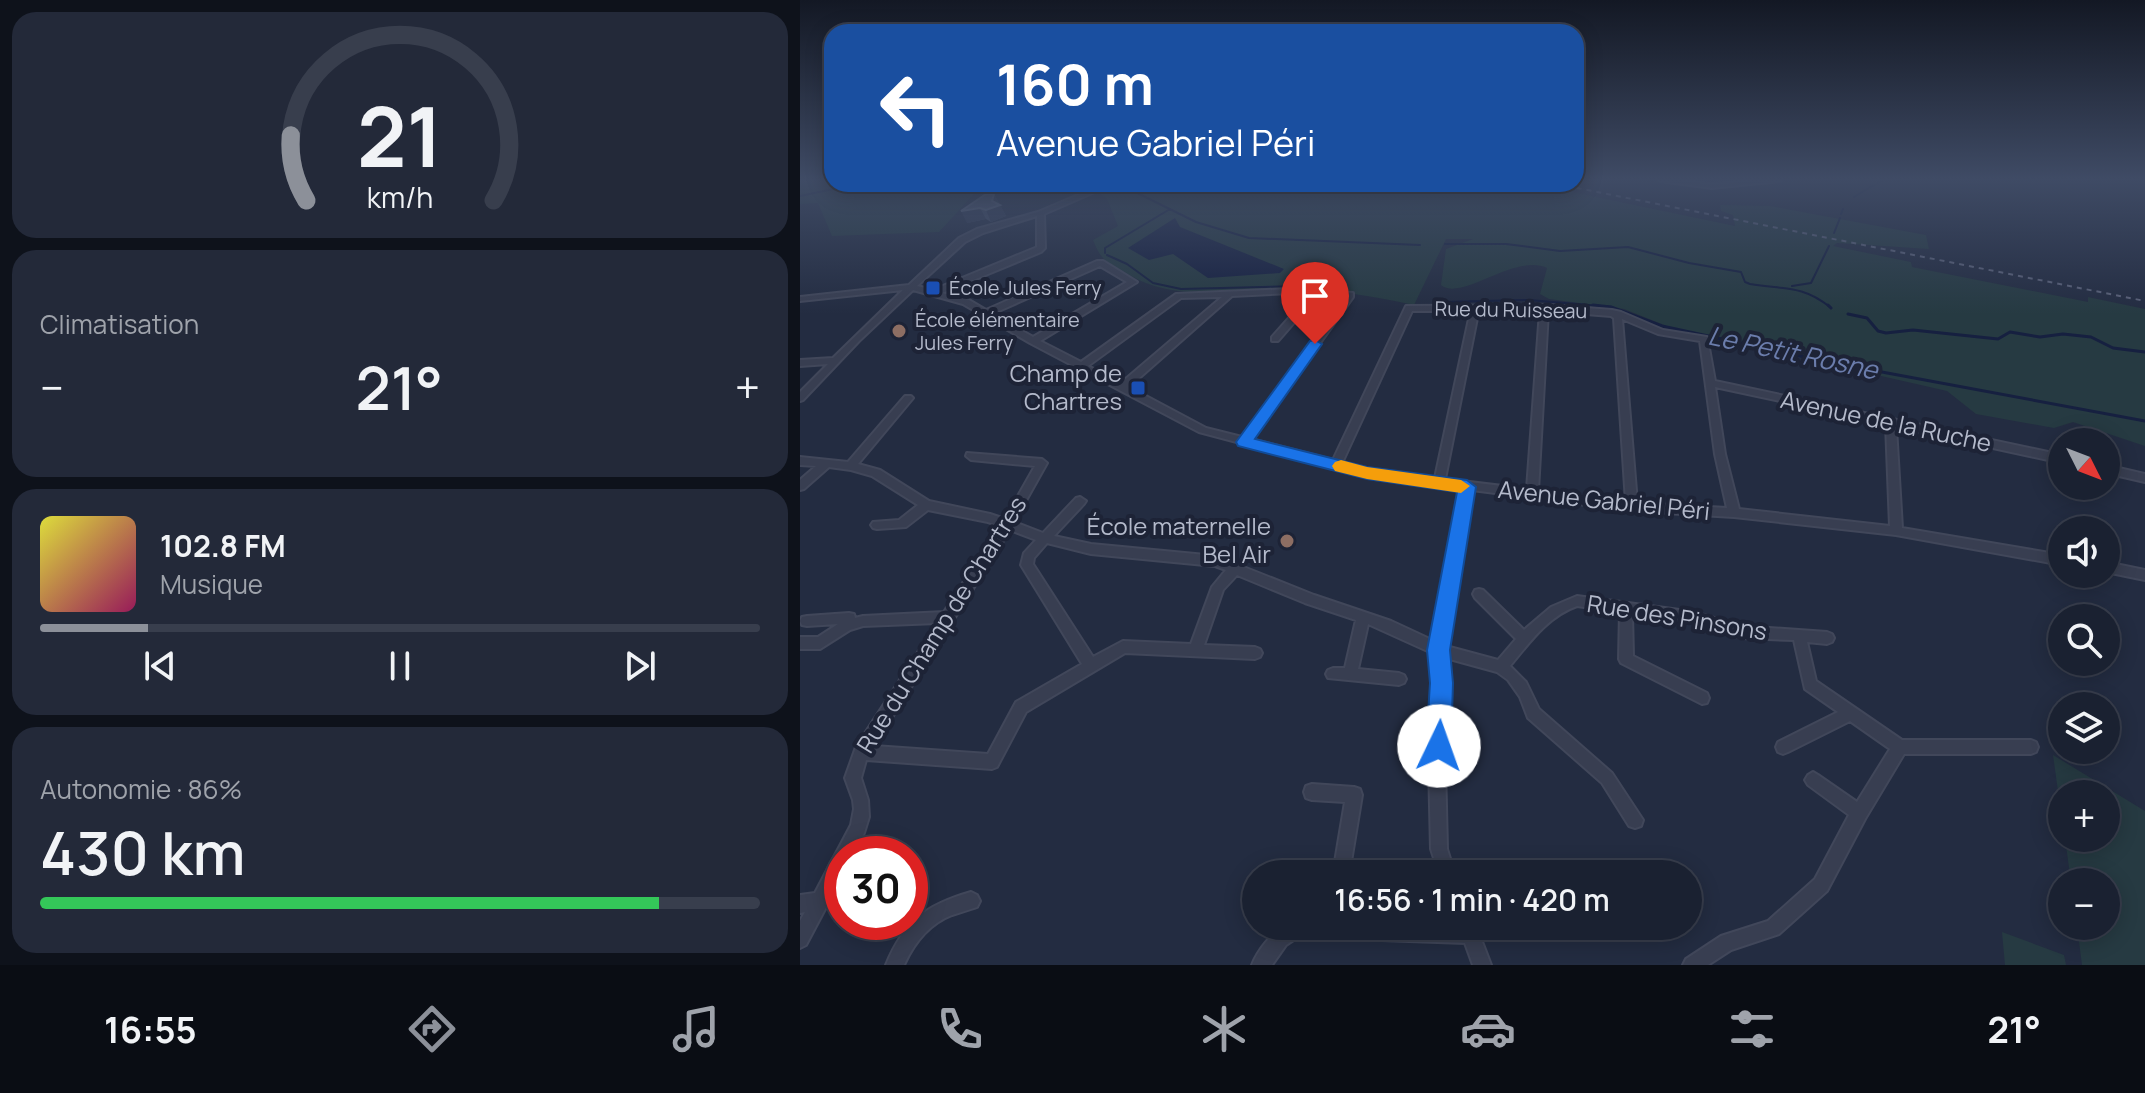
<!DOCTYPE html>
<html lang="fr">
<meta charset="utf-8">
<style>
body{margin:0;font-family:Manrope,sans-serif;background:#232939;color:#f1f3f6;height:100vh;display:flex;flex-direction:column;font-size:30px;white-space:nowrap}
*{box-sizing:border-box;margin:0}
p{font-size:26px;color:#9fa3ab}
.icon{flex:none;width:44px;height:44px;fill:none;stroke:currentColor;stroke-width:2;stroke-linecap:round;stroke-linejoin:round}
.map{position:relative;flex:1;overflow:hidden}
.details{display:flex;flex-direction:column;gap:12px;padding:12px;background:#0e121b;width:800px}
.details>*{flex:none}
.guide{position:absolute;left:24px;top:24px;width:760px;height:168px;border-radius:24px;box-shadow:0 4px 20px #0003,0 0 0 2px #383e4d;background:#1a4fa0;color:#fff;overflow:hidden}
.needle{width:52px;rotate:132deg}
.tools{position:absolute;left:1248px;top:428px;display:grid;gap:16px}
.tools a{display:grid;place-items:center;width:72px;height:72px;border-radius:50%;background:#1a2131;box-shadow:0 4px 20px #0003,0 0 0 2px #383e4d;font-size:40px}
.speed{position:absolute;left:24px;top:836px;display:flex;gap:16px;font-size:40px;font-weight:700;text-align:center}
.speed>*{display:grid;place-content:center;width:104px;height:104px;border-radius:50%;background:#1a2131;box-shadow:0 4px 20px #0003,0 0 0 2px #383e4d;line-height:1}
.speed .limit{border:12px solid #d22;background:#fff;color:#111}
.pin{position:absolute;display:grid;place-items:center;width:68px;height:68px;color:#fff;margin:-82px -34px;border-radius:50% 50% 50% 0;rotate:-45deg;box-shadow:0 0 8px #0007}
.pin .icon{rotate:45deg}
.me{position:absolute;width:88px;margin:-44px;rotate:3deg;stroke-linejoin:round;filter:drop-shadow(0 0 6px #0008)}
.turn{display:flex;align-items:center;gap:28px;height:168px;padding:0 40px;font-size:36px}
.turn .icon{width:104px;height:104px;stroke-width:2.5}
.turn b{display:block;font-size:56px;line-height:68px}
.big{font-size:60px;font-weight:600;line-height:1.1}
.details .tile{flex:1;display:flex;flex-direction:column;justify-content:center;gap:12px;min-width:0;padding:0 28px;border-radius:24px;background:#232939}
.details .dial{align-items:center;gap:0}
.dial svg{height:208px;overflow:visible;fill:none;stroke:#383e4d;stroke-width:7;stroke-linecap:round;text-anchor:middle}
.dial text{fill:#f1f3f6;stroke:none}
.song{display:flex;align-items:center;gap:24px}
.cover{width:96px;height:96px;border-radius:12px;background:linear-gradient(135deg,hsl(60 70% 55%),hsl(330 70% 35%))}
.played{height:8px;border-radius:4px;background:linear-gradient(90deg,#8c9099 15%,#383e4d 15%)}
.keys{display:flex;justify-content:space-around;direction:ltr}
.heat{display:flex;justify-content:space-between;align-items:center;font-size:44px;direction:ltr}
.charge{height:12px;border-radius:6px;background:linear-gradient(90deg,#34c759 86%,#383e4d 0)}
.trip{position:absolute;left:442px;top:860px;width:460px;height:80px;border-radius:40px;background:#1a2131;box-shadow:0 4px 20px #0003,0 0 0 2px #383e4d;font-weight:600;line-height:80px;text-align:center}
.dock{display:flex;height:128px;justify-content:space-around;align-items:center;background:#0a0d14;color:#9fa3ab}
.dock .icon{width:56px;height:56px}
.dock .active{color:#8c9099}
.dock b{font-size:36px;color:#f1f3f6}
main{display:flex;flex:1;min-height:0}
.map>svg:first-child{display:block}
.green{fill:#263a42}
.water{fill:#162040}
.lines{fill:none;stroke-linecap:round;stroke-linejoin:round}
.stream-far1{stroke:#162040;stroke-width:2}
.stream{stroke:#162040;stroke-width:3}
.minor-casing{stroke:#41475a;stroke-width:4}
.minor{fill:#383e51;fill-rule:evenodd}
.rail{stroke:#5a6178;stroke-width:2;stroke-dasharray:5 5;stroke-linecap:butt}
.wall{fill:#3e485f}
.shaded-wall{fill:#2e374e}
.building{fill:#4b546b;stroke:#5b647a;stroke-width:2}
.route{fill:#1a73e8;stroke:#114b97;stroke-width:2}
.slow{fill:#f59e0b}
.transit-dot{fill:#1a4fb4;stroke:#1d2336;stroke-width:3}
.education-dot{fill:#8d6e63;stroke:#1d2336;stroke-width:3}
.labels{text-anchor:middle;stroke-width:8;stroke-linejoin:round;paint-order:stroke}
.far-poi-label{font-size:20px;fill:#b4bacb;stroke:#1d2336;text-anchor:start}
.far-street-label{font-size:20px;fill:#b4bacb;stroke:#1d2336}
.poi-label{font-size:24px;fill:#b4bacb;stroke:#1d2336;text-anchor:end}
.street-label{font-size:24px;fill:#b4bacb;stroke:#1d2336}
.water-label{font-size:26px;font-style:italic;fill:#6b7dac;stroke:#1d2336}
</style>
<main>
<section class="details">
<div class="tile dial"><svg viewBox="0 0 100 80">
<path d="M14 69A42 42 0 1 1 86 69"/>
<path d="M14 69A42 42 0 0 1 8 44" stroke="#8c9099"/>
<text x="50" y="56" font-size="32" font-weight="700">21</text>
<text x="50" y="72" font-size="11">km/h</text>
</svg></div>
<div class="tile"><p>Climatisation</p>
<div class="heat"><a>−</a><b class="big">21°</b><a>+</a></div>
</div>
<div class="tile">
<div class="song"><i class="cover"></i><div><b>102.8 FM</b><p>Musique</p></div></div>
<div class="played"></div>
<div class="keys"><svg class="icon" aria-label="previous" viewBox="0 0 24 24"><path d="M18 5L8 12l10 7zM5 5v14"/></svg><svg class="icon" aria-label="pause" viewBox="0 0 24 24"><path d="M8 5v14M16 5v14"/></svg><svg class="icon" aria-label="next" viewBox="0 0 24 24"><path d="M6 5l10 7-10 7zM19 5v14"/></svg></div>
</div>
<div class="tile"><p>Autonomie · 86%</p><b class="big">430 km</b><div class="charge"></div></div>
</section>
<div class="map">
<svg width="1345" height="965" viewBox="0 0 1345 965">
<rect width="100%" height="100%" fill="#232c41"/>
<path class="green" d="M0,179H32V184H183L139,232L32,236L18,203L0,204Z
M316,184H734L935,226L933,215L921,211L920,205L970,206L1126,235L1129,249L1037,243L1033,246L1111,262L1112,267L1288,302V297L1345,309V446L1273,422L1254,428L1176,414L1147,391L874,329L824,309L749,299L740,294L747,268C714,253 662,302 641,285L646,249L673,239H646L614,305C576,297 539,290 499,289C440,287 379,306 326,273C307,262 301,261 293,240L318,226L307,199L298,192Z
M1253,755L1345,811V965H1282L1277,926H1306V882H1271L1265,838H1306V794H1262V820Z
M1202,932L1264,955L1266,965H1205Z"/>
<path class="water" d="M375,218L380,227L484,269L480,273L408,278L373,254L349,260L328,248Z"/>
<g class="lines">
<path class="stream-far1" d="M319,184L396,222L449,238L620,245
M0,196L57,184
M1054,197L1084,179
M1041,214L1043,209
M1034,233L1040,218
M645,244H706L760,251L828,247L889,263L941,272L945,282L950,284C983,290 1001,284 1030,307
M305,253V248L370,209
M307,255L327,264L353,283L381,289L501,286L546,290
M992,286L1011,283L1029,246
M641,302L729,300L812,307"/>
<path class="stream" d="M793,305L811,307L862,326L1028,362L1345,421
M1028,305L1031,308
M1048,314L1067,318L1078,331L1086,333L1113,330L1198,339L1210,332L1240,337L1263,334L1291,337L1313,348L1345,352"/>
<defs>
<path id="minor" d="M857,179C876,178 895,184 914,184C937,184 960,177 983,179L980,181L912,188L860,181Z
M304,184H313L244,214L245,248L241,252L142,293L169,300L186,310L297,261H303L337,282L240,341L281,362L376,294L491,289L553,293V297L451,439L533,460L606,306L748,305L812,310L821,312L863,330L907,337L915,381L1262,455V463L1096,427L1102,528L1262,555V565L1096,535L934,517L832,511L672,490L646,646L698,660L716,639L675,598L673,594L675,590L679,589L683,590L724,630L751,607L777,596L894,612L941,626L1027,632L1032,634L1034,638L1032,642L1027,644L1007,642L1016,681L1102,740H1231L1236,742L1238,747L1236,752L1231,754H1104L1065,819L1027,891L979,934L931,950L908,965H883L886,959L921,936L968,921L1015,879L1049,815L1008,785L1005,780L1008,775L1013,772L1018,775L1057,802L1090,749L1050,721L988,752L983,754L978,752L976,747L978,742L1038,712L1005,689L994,640L941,638L894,622L832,614L833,656L907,693L909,698L907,703L902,704L821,663L819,659L820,612L777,606C748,616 729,643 710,666L726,682L739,709L812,773L843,820L841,826L835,828L829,826L802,783L728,718L720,697L708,680L697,672L646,658L648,683L645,764L647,849L655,874H639L631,849L629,764L634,683L632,653L568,624L558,669L599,673L604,675L606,679L604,683L599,685L528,678L526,674L528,670L533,668H545L556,620L505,603L437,575L423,590L404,645L455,647L460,649L462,653L460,657L455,659L325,653L226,712L197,767L192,769L66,760L61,778L68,800L69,817L64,833L54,854H42V877L6,945L0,948V921L5,912L0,913V895L15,893L51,825L54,809L53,800L45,778L56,747L137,623L63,626L50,630L20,649H0V637H18L38,624L7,626L2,625L0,621L2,617L7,616L49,613L54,614L55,618L63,616L144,612L200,526L188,522L128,510L106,527L77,529L73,528L71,525L73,522L99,520L118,505L72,476L51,470L29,467L4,489L0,490V480L16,466L0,465V457L48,462L105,396H111L113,398L58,464L80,470L129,501L190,514L205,519L235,466L171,460L166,456L167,453L242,459L247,463L214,522L243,533L276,498L280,497L286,501L284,504L254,536L291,544L416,556L514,595L591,621L634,641L661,489L567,477L399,432L230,343L163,304L113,290L59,341L3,400L0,401V392L28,364L0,366V360L33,358L103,290L0,301V297L109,285L159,238L177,229L238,212ZM237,216V247L235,248L133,290L117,286L165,242L183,233ZM300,266L327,282L233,337L192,314ZM491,293L504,294V301L472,337V341H478L511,303L512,295L544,297L442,437L406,428L329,387L432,296ZM422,297L321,383L288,366L381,298ZM612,311H666L670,314L635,478L567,469L542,463ZM676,311H740L727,489L645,479L678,313ZM748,311L811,316L814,318L826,502L738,491ZM822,319L858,334L900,341L915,454L927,508L837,503ZM915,387L1086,424L1090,526L939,509L925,454ZM210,530L236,540L224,553L221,565L282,664L216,702L188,754L74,746ZM247,543L291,554L415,566L426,570L412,587L391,644L323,641L293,657L233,564L234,558Z
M1306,465L1345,474V482L1306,473Z
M1306,562L1345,570V580L1306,572Z
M512,784L554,787L560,789L562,795L549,874H533L545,802L512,800L506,798L504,792L506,786Z
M171,892L177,895L180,901L177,907C169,910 161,912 152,915C129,924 114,943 104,965H86C104,921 126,905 171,892Z
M484,926H676L691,965H673L665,943L498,937L486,945L472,965H452C458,950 470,935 484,926Z"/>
</defs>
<use href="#minor" class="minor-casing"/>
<use href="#minor" class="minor"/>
<path class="rail" d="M757,184L1345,301"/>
</g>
<path class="wall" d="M194,194L206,216L191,222L186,219L167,223Z"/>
<path class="shaded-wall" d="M194,194L206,216L191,222L186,210Z
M180,208L186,219L167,223L161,211Z"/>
<path class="building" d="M186,194H194L192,201L200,205L186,210L180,208L161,211Z"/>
<linearGradient id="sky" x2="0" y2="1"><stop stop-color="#131824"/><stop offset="0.57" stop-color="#3f4b65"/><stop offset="1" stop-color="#3f4b65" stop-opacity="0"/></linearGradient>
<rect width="1345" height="314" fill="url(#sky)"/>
<path class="route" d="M515,340L522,344L455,439L567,467L667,480L676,487L650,650L653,683L651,746L647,755L639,758L630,755L626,746L630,683L627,650L657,492L567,479L438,446L436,442L510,341Z"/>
<path class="slow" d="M541,460L567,467L661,480L670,486L661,493L567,479L535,471L532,466L535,462Z"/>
<g class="transit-dot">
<rect x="125" y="280" width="16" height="16" rx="4"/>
<rect x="330" y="380" width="16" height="16" rx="4"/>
</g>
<g class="education-dot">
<circle cx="99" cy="331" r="8"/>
<circle cx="487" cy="541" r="8"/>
</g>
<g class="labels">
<g class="far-poi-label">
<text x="149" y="295">École Jules Ferry</text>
<text x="115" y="327">École élémentaire<tspan x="115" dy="23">Jules Ferry</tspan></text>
</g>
<g class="far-street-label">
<text transform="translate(711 310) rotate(1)" y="7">Rue du Ruisseau</text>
</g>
<g class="poi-label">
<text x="322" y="382">Champ de<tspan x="322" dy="28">Chartres</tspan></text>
<text x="471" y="535">École maternelle<tspan x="471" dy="28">Bel Air</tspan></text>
</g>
<g class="street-label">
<text transform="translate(1086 422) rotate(12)" y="8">Avenue de la Ruche</text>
<text transform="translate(804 501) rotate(6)" y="8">Avenue Gabriel Péri</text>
<text transform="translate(877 618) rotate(9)" y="8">Rue des Pinsons</text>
<text transform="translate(142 625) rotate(-58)" y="8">Rue du Champ de Chartres</text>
</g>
<g class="water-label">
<text transform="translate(993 353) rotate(12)" y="9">Le Petit Rosne</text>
</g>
</g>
</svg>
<div class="tools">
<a><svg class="needle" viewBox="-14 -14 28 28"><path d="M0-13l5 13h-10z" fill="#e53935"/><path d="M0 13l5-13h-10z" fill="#9fa3ab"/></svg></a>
<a><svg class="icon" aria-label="sound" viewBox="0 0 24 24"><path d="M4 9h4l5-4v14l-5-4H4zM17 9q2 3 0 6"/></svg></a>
<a><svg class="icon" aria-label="search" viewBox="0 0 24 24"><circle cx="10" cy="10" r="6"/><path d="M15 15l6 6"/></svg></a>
<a><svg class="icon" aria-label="layers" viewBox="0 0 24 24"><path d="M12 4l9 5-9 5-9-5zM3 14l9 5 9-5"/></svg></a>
<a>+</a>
<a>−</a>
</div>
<div class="speed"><div class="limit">30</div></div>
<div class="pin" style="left:515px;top:344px;background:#d93025"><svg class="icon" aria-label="arrive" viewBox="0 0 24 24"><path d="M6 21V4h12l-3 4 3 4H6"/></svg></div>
<svg class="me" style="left:639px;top:746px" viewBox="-20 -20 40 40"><circle r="19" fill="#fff"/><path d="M0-13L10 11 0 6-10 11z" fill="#1a73e8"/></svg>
<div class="trip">16:56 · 1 min · 420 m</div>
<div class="guide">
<div class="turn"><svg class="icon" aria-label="left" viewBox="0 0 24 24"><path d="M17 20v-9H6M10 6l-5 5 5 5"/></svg><div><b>160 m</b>Avenue Gabriel Péri</div></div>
</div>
</div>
</main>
<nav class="dock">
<b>16:55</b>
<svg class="icon active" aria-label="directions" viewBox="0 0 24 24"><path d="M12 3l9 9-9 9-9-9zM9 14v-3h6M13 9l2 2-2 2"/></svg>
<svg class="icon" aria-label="music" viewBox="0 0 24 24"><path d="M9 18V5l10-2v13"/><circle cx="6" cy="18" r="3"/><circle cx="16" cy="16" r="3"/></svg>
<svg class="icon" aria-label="phone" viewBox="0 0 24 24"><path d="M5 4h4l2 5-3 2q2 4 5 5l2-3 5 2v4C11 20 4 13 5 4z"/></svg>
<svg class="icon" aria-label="climate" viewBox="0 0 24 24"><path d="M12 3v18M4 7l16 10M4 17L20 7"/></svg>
<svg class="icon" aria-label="car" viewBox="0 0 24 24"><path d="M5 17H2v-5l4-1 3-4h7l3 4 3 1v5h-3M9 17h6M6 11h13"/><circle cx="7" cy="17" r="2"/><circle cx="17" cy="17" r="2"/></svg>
<svg class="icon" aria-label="filters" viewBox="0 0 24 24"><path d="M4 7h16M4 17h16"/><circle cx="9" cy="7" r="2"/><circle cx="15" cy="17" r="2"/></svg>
<b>21°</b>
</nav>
